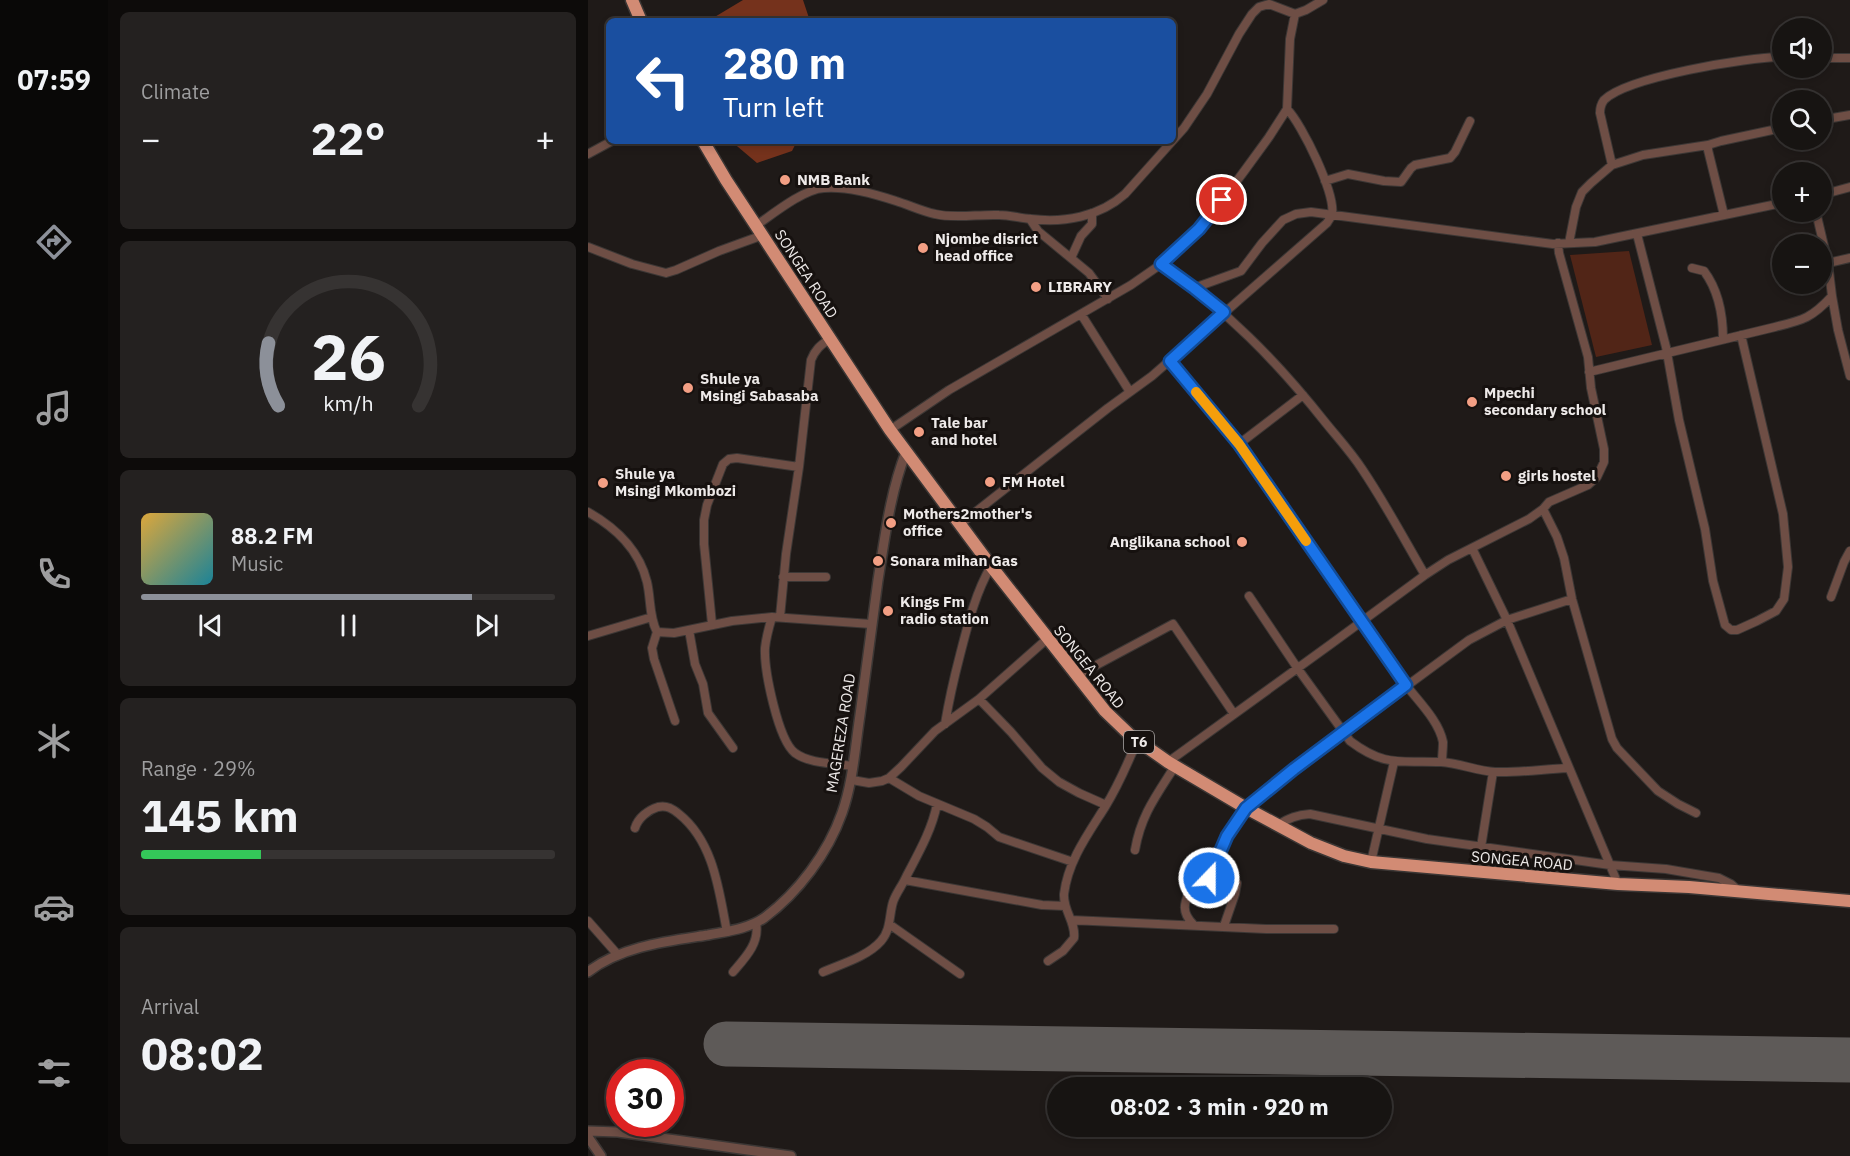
<!DOCTYPE html>
<meta charset="utf-8">
<style>
body{margin:0;font-family:"IBM Plex Sans",sans-serif;background:#242120;color:#f1f3f6;height:100vh;display:flex;flex-direction:column;font-size:22px;white-space:nowrap}
*{box-sizing:border-box;margin:0}
p{font-size:20px;color:#9e9e9f}
.icon{flex:none;width:33px;height:33px;fill:none;stroke:currentColor;stroke-width:2;stroke-linecap:round;stroke-linejoin:round}
.map{position:relative;flex:1;overflow:hidden}
.drawer{display:flex;flex-direction:column;gap:12px;padding:12px;background:#0d0b0a;width:480px}
.drawer>*{flex:none}
.hud{position:absolute;left:18px;top:18px;width:570px;height:126px;border-radius:9px;box-shadow:0 3px 9px #0003,0 0 0 2px #363332;background:#1a4fa0;color:#fff;overflow:hidden}
.tools{position:absolute;left:1184px;top:18px;display:grid;gap:12px}
.tools a{display:grid;place-items:center;width:60px;height:60px;border-radius:50%;background:#171412;box-shadow:0 3px 9px #0003,0 0 0 2px #363332;font-size:30px}
.speed{position:absolute;left:18px;top:1059px;display:flex;gap:12px;font-size:30px;font-weight:700;text-align:center}
.speed>*{display:grid;place-content:center;width:78px;height:78px;border-radius:50%;background:#171412;box-shadow:0 3px 9px #0003,0 0 0 2px #363332;line-height:1}
.speed .limit{border:9px solid #d22;background:#fff;color:#111}
.pin{position:absolute;display:grid;place-items:center;width:51px;height:51px;color:#fff;margin:-26px;border:3px solid #fff;border-radius:50%;box-shadow:0 2px 6px #0007}
.me{position:absolute;width:66px;margin:-33px;rotate:22deg;stroke-linejoin:round;filter:drop-shadow(0 0 4px #0008)}
.turn{display:flex;align-items:center;gap:21px;height:126px;padding:0 18px;font-size:27px}
.turn .icon{width:78px;height:78px;stroke-width:2.5}
.turn b{display:block;font-size:42px;line-height:51px}
.big{font-size:45px;font-weight:700;line-height:1.1}
.drawer .tile{flex:1;display:flex;flex-direction:column;justify-content:center;gap:9px;min-width:0;padding:0 21px;border-radius:9px;background:#242120}
.drawer .dial{align-items:center;gap:0}
.dial svg{height:156px;overflow:visible;fill:none;stroke:#363332;stroke-width:7;stroke-linecap:round;text-anchor:middle}
.dial text{fill:#f1f3f6;stroke:none}
.song{display:flex;align-items:center;gap:18px}
.cover{width:72px;height:72px;border-radius:9px;background:linear-gradient(135deg,hsl(40 70% 55%),hsl(190 70% 35%))}
.played{height:6px;border-radius:3px;background:linear-gradient(90deg,#8c9099 80%,#363332 80%)}
.keys{display:flex;justify-content:space-around;direction:ltr}
.heat{display:flex;justify-content:space-between;align-items:center;font-size:33px;direction:ltr}
.charge{height:9px;border-radius:4px;background:linear-gradient(90deg,#34c759 29%,#363332 0)}
.trip{position:absolute;left:459px;top:1077px;width:345px;height:60px;border-radius:30px;background:#171412;box-shadow:0 3px 9px #0003,0 0 0 2px #363332;font-weight:700;line-height:60px;text-align:center}
main{display:flex;flex:1;min-height:0}
.tab-bar{display:flex;flex-direction:column;width:108px;justify-content:space-around;align-items:center;background:#090807;color:#9e9e9f}
.tab-bar .icon{width:42px;height:42px}
.tab-bar .selected{color:#8c9099}
.tab-bar b{font-size:27px;color:#f1f3f6}
.map>svg:first-child{display:block}
.green{fill:#512517}
.forest{fill:#75321c}
.lines{fill:none;stroke-linecap:round;stroke-linejoin:round}
.runway{stroke:#5e5a58;stroke-width:45}
.minor-casing{stroke:#3c3735;stroke-width:10}
.tertiary-casing{stroke:#3c3735;stroke-width:12}
.trunk-casing{stroke:#3c3735;stroke-width:15}
.minor{stroke:#6e4e45;stroke-width:8}
.tertiary{stroke:#6e4e45;stroke-width:9}
.trunk{stroke:#d28b74;stroke-width:12}
.route-casing{stroke:#114b97;stroke-width:15}
.route{stroke:#1a73e8;stroke-width:10}
.slow{stroke:#f59e0b;stroke-width:10}
.poi-dot{fill:#f39f84;stroke:#16110f;stroke-width:2}
.labels{text-anchor:middle;stroke-width:6;stroke-linejoin:round;paint-order:stroke}
.shield{fill:#16110f;stroke:#ada9a8;stroke-width:1.5}
.shield-label{font-size:14px;font-weight:bold;fill:#eeeae9}
.poi-label{font-size:15px;font-weight:bold;fill:#eeeae9;stroke:#16110f;text-anchor:start}
.street-label{font-size:15px;fill:#eeeae9;stroke:#16110f}
</style>
<main>
<nav class="tab-bar">
<b>07:59</b>
<svg class="icon selected" aria-label="directions" viewBox="0 0 24 24"><path d="M12 3l9 9-9 9-9-9zM9 14v-3h6M13 9l2 2-2 2"/></svg>
<svg class="icon" aria-label="music" viewBox="0 0 24 24"><path d="M9 18V5l10-2v13"/><circle cx="6" cy="18" r="3"/><circle cx="16" cy="16" r="3"/></svg>
<svg class="icon" aria-label="phone" viewBox="0 0 24 24"><path d="M5 4h4l2 5-3 2q2 4 5 5l2-3 5 2v4C11 20 4 13 5 4z"/></svg>
<svg class="icon" aria-label="climate" viewBox="0 0 24 24"><path d="M12 3v18M4 7l16 10M4 17L20 7"/></svg>
<svg class="icon" aria-label="car" viewBox="0 0 24 24"><path d="M5 17H2v-5l4-1 3-4h7l3 4 3 1v5h-3M9 17h6M6 11h13"/><circle cx="7" cy="17" r="2"/><circle cx="17" cy="17" r="2"/></svg>
<svg class="icon" aria-label="filters" viewBox="0 0 24 24"><path d="M4 7h16M4 17h16"/><circle cx="9" cy="7" r="2"/><circle cx="15" cy="17" r="2"/></svg>
</nav>
<section class="drawer">
<div class="tile"><p>Climate</p>
<div class="heat"><a>−</a><b class="big">22°</b><a>+</a></div>
</div>
<div class="tile dial"><svg viewBox="0 0 100 80">
<path d="M14 69A42 42 0 1 1 86 69"/>
<path d="M14 69A42 42 0 0 1 9 37" stroke="#8c9099"/>
<text x="50" y="56" font-size="32" font-weight="700">26</text>
<text x="50" y="72" font-size="11">km/h</text>
</svg></div>
<div class="tile">
<div class="song"><i class="cover"></i><div><b>88.2 FM</b><p>Music</p></div></div>
<div class="played"></div>
<div class="keys"><svg class="icon" aria-label="previous" viewBox="0 0 24 24"><path d="M18 5L8 12l10 7zM5 5v14"/></svg><svg class="icon" aria-label="pause" viewBox="0 0 24 24"><path d="M8 5v14M16 5v14"/></svg><svg class="icon" aria-label="next" viewBox="0 0 24 24"><path d="M6 5l10 7-10 7zM19 5v14"/></svg></div>
</div>
<div class="tile"><p>Range · 29%</p><b class="big">145 km</b><div class="charge"></div></div>
<div class="tile"><p>Arrival</p><b class="big">08:02</b></div>
</section>
<div class="map">
<svg width="1262" height="1156" viewBox="0 0 1262 1156">
<rect width="100%" height="100%" fill="#1f1a18"/>
<path class="green" d="M1041,251L1064,345L1008,357L982,255Z"/>
<path class="forest" d="M155,0H215L222,21H120Z
M143,141H209L204,151L169,163Z"/>
<g class="lines">
<path class="runway" d="M138,1044L1262,1060"/>
<defs>
<path id="minor" d="M1233,58H1262
M1233,120L1262,115
M0,154L24,141
M1024,165L1012,113C1012,108 1013,104 1016,100C1039,77 1160,57 1194,57
M737,181L760,174L796,181L813,182L823,168L827,165L862,158L867,152L882,121
M1233,195L1262,187
M1136,215L1120,150V145L1133,141L1194,128
M442,219L450,231L501,273L520,299
M169,225C186,213 216,189 236,188C259,186 287,194 308,201C321,205 333,211 347,214C367,219 390,214 411,215C421,215 432,218 443,219C476,223 511,217 537,194L596,128L619,94L651,34L664,14L671,7L681,4L707,14L718,10L735,0
M1049,234L1078,347L1091,420L1117,529L1125,581L1137,625L1143,630H1149L1169,621L1188,611L1196,599L1200,567L1195,514L1153,335
M981,243L988,207L994,192L1003,183L1024,165L1055,155L1120,145
M0,247L44,264L78,273L88,270L131,251L175,235
M483,258L493,236L504,224V213
M1240,263L1262,258
M573,264C639,311 687,359 737,422C749,437 763,452 774,469C797,503 816,539 837,575
M1104,268L1116,271C1131,291 1135,314 1135,339
M606,288L653,271L674,243L695,220L708,214L723,212L965,244L1007,242L1194,203
M1244,296L1250,330L1262,376
M493,314L542,392
M582,361L651,444L818,685C831,702 851,721 855,742C855,749 854,756 854,762
M1001,372L1187,327C1215,320 1224,318 1244,296L1240,263L1228,212
M302,430L361,390L543,285L579,260L601,240L622,217L657,170L681,137L699,109L702,39L707,14
M651,444L715,395
M955,509L969,537L976,558L984,599L1024,739L1029,748L1070,791L1090,804L1108,813
M0,512C28,528 51,549 59,582C63,599 61,617 69,632L86,633L144,621L184,617L283,624
M371,525L520,408L564,376L739,223C740,221 743,217 744,215C748,194 714,124 699,109
M884,548L919,620L1030,884
M195,577H238
M661,596L710,669L762,741C798,768 812,760 853,762C871,763 889,771 907,772C931,773 956,769 980,768
M1243,597L1256,562L1262,551
M184,617C181,627 178,638 177,648C176,670 190,740 207,753C222,764 247,763 265,766
M192,617L198,554L211,467L223,360C227,350 232,345 242,339
M124,624L116,544V520L119,505L135,464L141,459L149,458L211,467
M101,630L107,664L115,684L120,713L145,748
M69,632L64,648L66,659L87,721
M0,636L64,617
M488,676L585,624L646,714
M391,699L423,732L454,768L471,782L491,793L518,805
M357,724C361,700 366,678 372,655C380,624 387,594 403,566
M580,762L743,644L837,575L860,560L941,519L955,509L961,502L1000,485L1009,477L1016,462V449L1003,388L1000,357L971,253L970,243
M301,778L331,796L386,819L399,827L411,837L485,862
M264,780L281,783L294,781L301,778L313,767L347,731L391,699L459,639
M690,825C701,818 709,815 722,814L839,839L1022,865L1078,869L1113,875L1131,878L1143,884L1151,891
M47,828C50,818 60,810 70,807C79,805 85,809 91,814C126,842 131,891 139,932
M893,847L905,772
M547,850C553,815 568,796 587,766
M783,862L806,762
M623,873L642,878L649,883L647,894L636,926
M317,880L454,905L477,906
M483,920L678,929H746
M0,921L30,955
M301,924L372,974
M605,924C592,911 597,902 603,886L608,883L616,884L619,882L639,836L658,808L706,769L881,640L919,620L984,599
M460,961L475,951L486,938C488,922 475,911 476,894C480,861 500,834 517,807C530,786 540,763 549,741
M145,972C157,958 172,943 168,923
M235,972C253,964 279,957 293,941C303,930 301,915 305,902C308,893 314,886 318,877C330,854 344,830 349,804"/>
<path id="tertiary" d="M0,972C33,946 81,941 120,935C140,931 160,929 176,918C210,893 240,853 254,813C265,782 267,748 272,715C278,670 284,625 290,580C297,537 302,493 318,452
M0,1131L30,1132L203,1156
M0,1137L13,1156"/>
<path id="trunk" d="M44,0L53,21
M115,141L138,180L302,430L403,566L517,711L543,736L580,762L658,808L723,843L756,856L783,862L1030,884L1101,887L1262,901"/>
</defs>
<use href="#minor" class="minor-casing"/>
<use href="#tertiary" class="tertiary-casing"/>
<use href="#trunk" class="trunk-casing"/>
<use href="#minor" class="minor"/>
<use href="#tertiary" class="tertiary"/>
<use href="#trunk" class="trunk"/>
</g>
<g class="lines">
<defs>
<path id="route" d="M621,878L639,836L658,808L706,769L818,685L651,444L582,361L636,312L606,288L573,264L611,229L634,200"/>
</defs>
<use href="#route" class="route-casing"/>
<use href="#route" class="route"/>
<path class="slow" d="M608,392L651,444L718,541"/>
</g>
<g class="poi-dot">
<circle cx="197" cy="180" r="6"/>
<circle cx="335" cy="248" r="6"/>
<circle cx="448" cy="287" r="6"/>
<circle cx="100" cy="388" r="6"/>
<circle cx="884" cy="402" r="6"/>
<circle cx="331" cy="432" r="6"/>
<circle cx="918" cy="476" r="6"/>
<circle cx="402" cy="482" r="6"/>
<circle cx="15" cy="483" r="6"/>
<circle cx="303" cy="523" r="6"/>
<circle cx="654" cy="542" r="6"/>
<circle cx="290" cy="561" r="6"/>
<circle cx="300" cy="611" r="6"/>
</g>
<g class="labels">
<rect class="shield" x="536" y="731" width="30" height="22" rx="4.5"/>
<g class="shield-label">
<text x="551" y="747">T6</text>
</g>
<g class="poi-label">
<text x="209" y="185">NMB Bank</text>
<text x="347" y="244">Njombe disrict<tspan x="347" dy="17">head office</tspan></text>
<text x="460" y="292">LIBRARY</text>
<text x="112" y="384">Shule ya<tspan x="112" dy="17">Msingi Sabasaba</tspan></text>
<text x="896" y="398">Mpechi<tspan x="896" dy="17">secondary school</tspan></text>
<text x="343" y="428">Tale bar<tspan x="343" dy="17">and hotel</tspan></text>
<text x="27" y="479">Shule ya<tspan x="27" dy="17">Msingi Mkombozi</tspan></text>
<text x="930" y="481">girls hostel</text>
<text x="414" y="487">FM Hotel</text>
<text x="315" y="519">Mothers2mother's<tspan x="315" dy="17">office</tspan></text>
<text x="642" y="547" text-anchor="end">Anglikana school</text>
<text x="302" y="566">Sonara mihan Gas</text>
<text x="312" y="607">Kings Fm<tspan x="312" dy="17">radio station</tspan></text>
</g>
<g class="street-label">
<text transform="translate(218 274) rotate(57)" y="5">SONGEA ROAD</text>
<text transform="translate(501 667) rotate(51)" y="5">SONGEA ROAD</text>
<text transform="translate(253 733) rotate(-81)" y="5">MAGEREZA ROAD</text>
<text transform="translate(934 861) rotate(5)" y="5">SONGEA ROAD</text>
</g>
</g>
</svg>
<div class="tools">
<a><svg class="icon" aria-label="sound" viewBox="0 0 24 24"><path d="M4 9h4l5-4v14l-5-4H4zM17 9q2 3 0 6"/></svg></a>
<a><svg class="icon" aria-label="search" viewBox="0 0 24 24"><circle cx="10" cy="10" r="6"/><path d="M15 15l6 6"/></svg></a>
<a>+</a>
<a>−</a>
</div>
<div class="speed"><div class="limit">30</div></div>
<div class="pin" style="left:634px;top:200px;background:#d93025"><svg class="icon" aria-label="arrive" viewBox="0 0 24 24"><path d="M6 21V4h12l-3 4 3 4H6"/></svg></div>
<svg class="me" style="left:621px;top:878px" viewBox="-20 -20 40 40"><circle r="17" fill="#1a73e8" stroke="#fff" stroke-width="3"/><path d="M0-11L8 9 0 5-8 9z" fill="#fff"/></svg>
<div class="trip">08:02 · 3 min · 920 m</div>
<div class="hud">
<div class="turn"><svg class="icon" aria-label="left" viewBox="0 0 24 24"><path d="M17 20v-9H6M10 6l-5 5 5 5"/></svg><div><b>280 m</b>Turn left</div></div>
</div>
</div>
</main>
